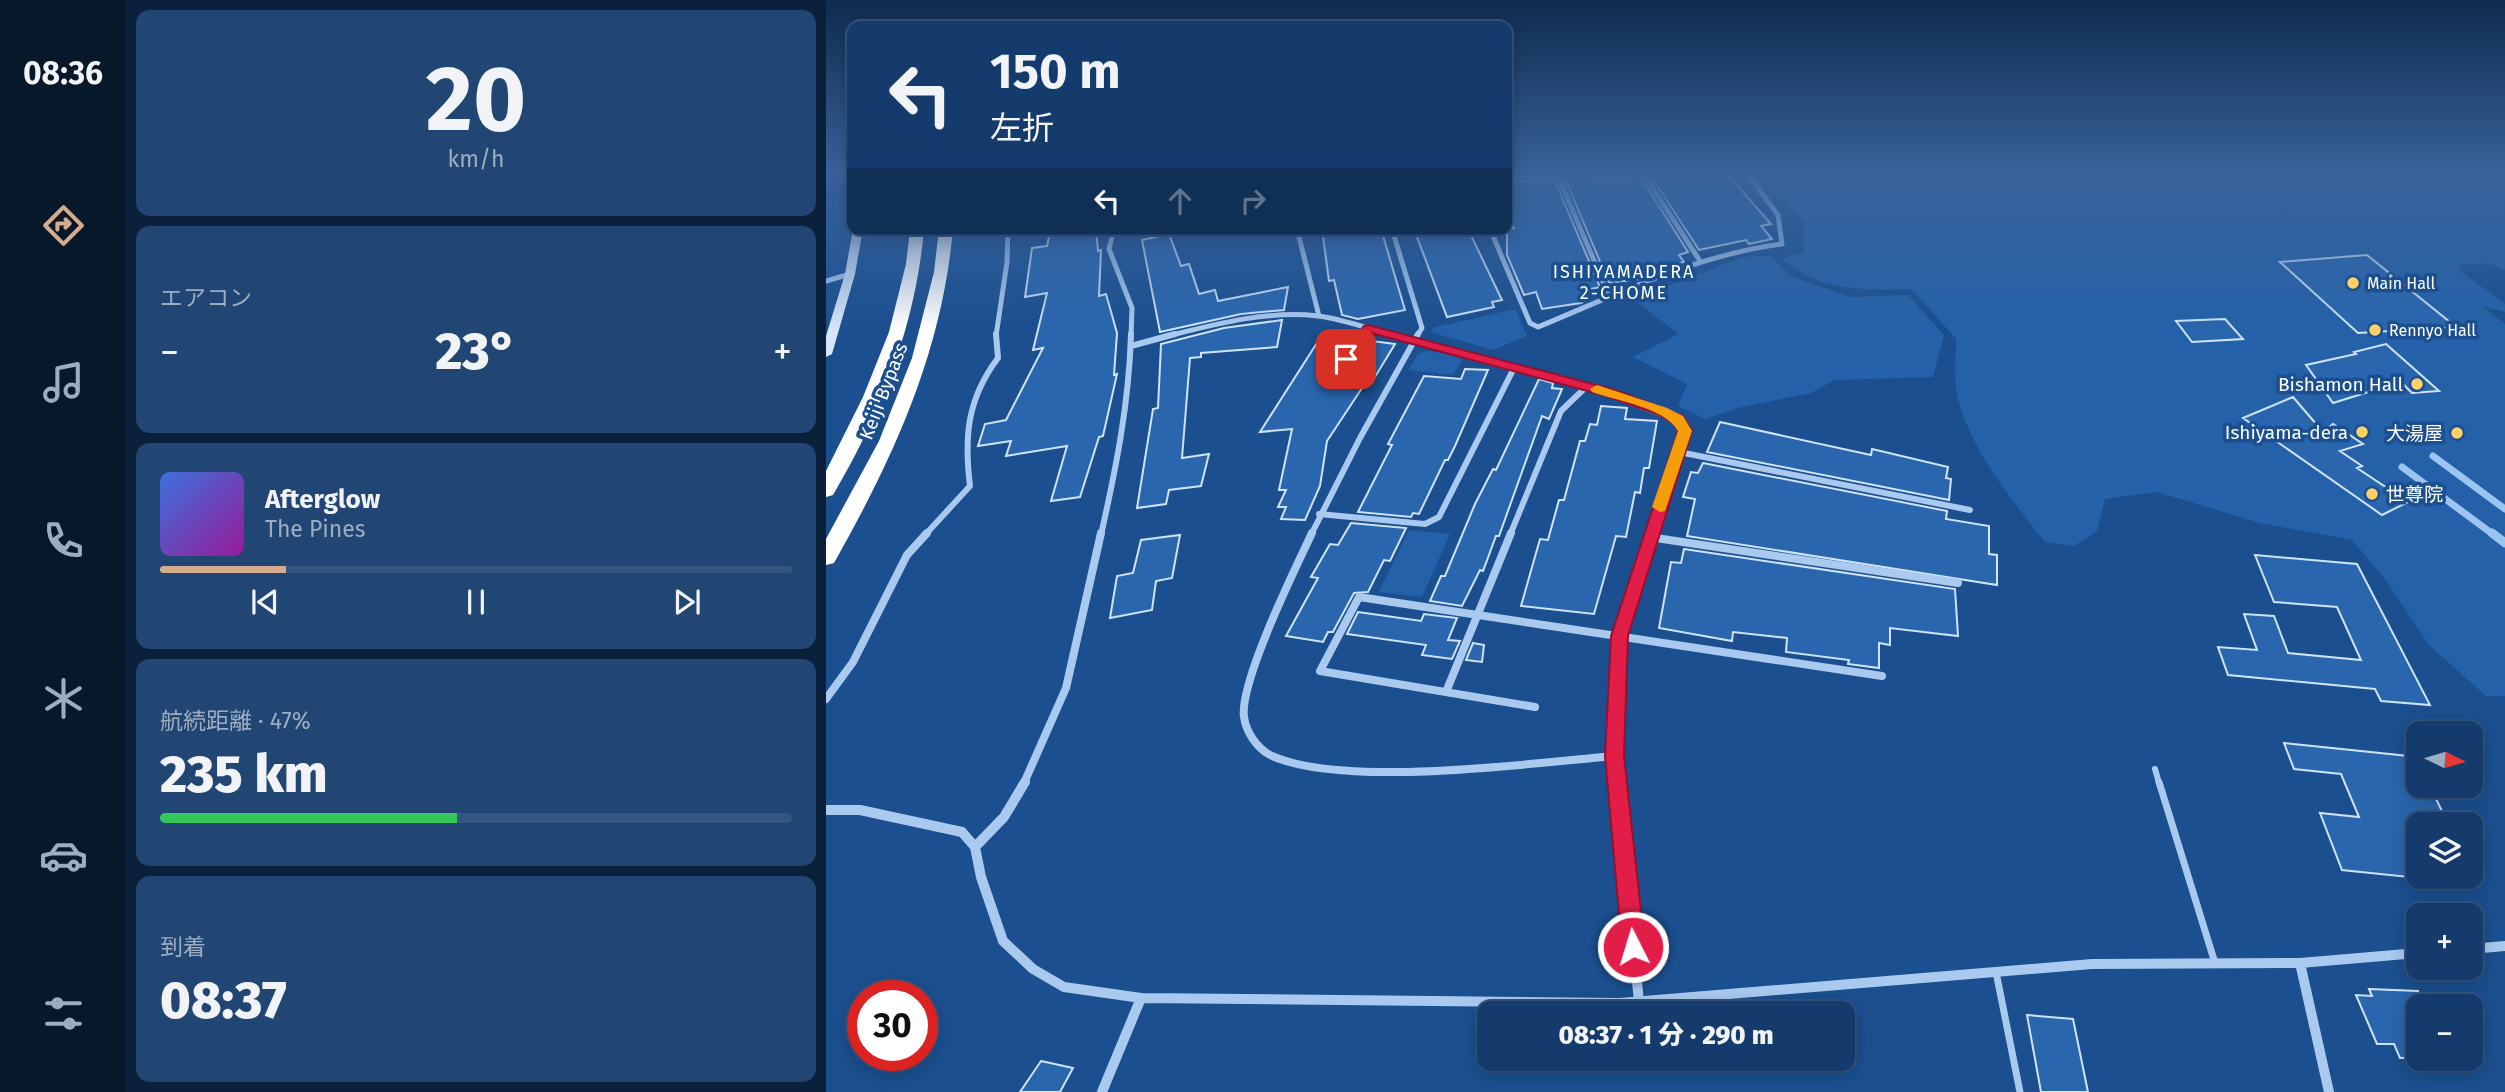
<!DOCTYPE html>
<html lang="ja">
<meta charset="utf-8">
<style>
body{margin:0;font-family:"Fira Sans","Noto Sans JP",sans-serif;background:#214673;color:#f1f3f6;height:100vh;display:flex;flex-direction:column;font-size:26px;white-space:nowrap}
*{box-sizing:border-box;margin:0}
p{font-size:23px;color:#9dadc1}
.icon{flex:none;width:38px;height:38px;fill:none;stroke:currentColor;stroke-width:2;stroke-linecap:round;stroke-linejoin:round}
.map{position:relative;flex:1;overflow:hidden}
.panel{display:flex;flex-direction:column;gap:10px;padding:10px;background:#0b203b;width:700px}
.panel>*{flex:none}
.banner{position:absolute;left:21px;top:21px;width:665px;height:214px;border-radius:14px;box-shadow:0 4px 18px #0003,0 0 0 2px #33557e;background:#143b6b;color:#f1f3f6;overflow:hidden}
.needle{width:46px;rotate:95deg}
.tools{position:absolute;left:1580px;top:721px;display:grid;gap:14px}
.tools a{display:grid;place-items:center;width:77px;height:77px;border-radius:14px;background:#143b6b;box-shadow:0 4px 18px #0003,0 0 0 2px #33557e;font-size:35px}
.speed{position:absolute;left:21px;top:980px;display:flex;gap:14px;font-size:35px;font-weight:700;text-align:center}
.speed>*{display:grid;place-content:center;width:91px;height:91px;border-radius:50%;background:#143b6b;box-shadow:0 4px 18px #0003,0 0 0 2px #33557e;line-height:1}
.speed .limit{border:10px solid #d22;background:#fff;color:#111}
.pin{position:absolute;display:grid;place-items:center;width:60px;height:60px;color:#fff;margin:-30px;border-radius:14px;box-shadow:0 4px 10px #0006}
.me{position:absolute;width:77px;margin:-38px;rotate:355deg;stroke-linejoin:round;filter:drop-shadow(0 0 5px #0008)}
.turn{display:flex;align-items:center;gap:24px;height:147px;padding:0 28px;font-size:32px}
.turn .icon{width:91px;height:91px;stroke-width:2.5}
.turn b{display:block;font-size:49px;line-height:60px}
.lanes{display:flex;align-items:center;height:66px;padding:0 28px;background:#0003;justify-content:center;gap:35px;direction:ltr}
.lanes .off{opacity:.35}
.big{font-size:52px;font-weight:800;line-height:1.1}
.panel .tile{flex:1;display:flex;flex-direction:column;justify-content:center;gap:10px;min-width:0;padding:0 24px;border-radius:14px;background:#214673}
.panel .dial{align-items:center;gap:0}
.dial b{font-size:91px;line-height:1}
.song{display:flex;align-items:center;gap:21px}
.cover{width:84px;height:84px;border-radius:10px;background:linear-gradient(135deg,hsl(220 70% 55%),hsl(300 70% 35%))}
.played{height:7px;border-radius:4px;background:linear-gradient(90deg,#d6ab8b 20%,#33557e 20%)}
.keys{display:flex;justify-content:space-around;direction:ltr}
.heat{display:flex;justify-content:space-between;align-items:center;font-size:38px;direction:ltr}
.charge{height:10px;border-radius:5px;background:linear-gradient(90deg,#34c759 47%,#33557e 0)}
.trip{position:absolute;left:651px;top:1001px;width:378px;height:70px;border-radius:14px;background:#143b6b;box-shadow:0 4px 18px #0003,0 0 0 2px #33557e;font-weight:800;line-height:70px;text-align:center}
main{display:flex;flex:1;min-height:0}
.dock{display:flex;flex-direction:column;width:126px;justify-content:space-around;align-items:center;background:#08182b;color:#9dadc1}
.dock .icon{width:49px;height:49px}
.dock .selected{color:#d6ab8b}
.dock b{font-size:32px;color:#f1f3f6}
.map>svg:first-child{display:block}
.green{fill:#2461a8}
.lines{fill:none;stroke-linecap:round;stroke-linejoin:round}
.stream-far1{stroke:#9cc4f0;stroke-width:7}
.stream{stroke:#9cc4f0;stroke-width:9}
.river{fill:#123a6d;fill-rule:evenodd}
.building{fill:#2a66ad;stroke:#cfe3fa;stroke-width:2}
.lane-far1{stroke:#a9c9ee;stroke-width:6}
.lane{stroke:#a9c9ee;stroke-width:7}
.street-far3{stroke:#a9c9ee;stroke-width:5}
.street-far2{stroke:#a9c9ee;stroke-width:6}
.street-far1{stroke:#a9c9ee;stroke-width:8}
.street{stroke:#a9c9ee;stroke-width:10}
.secondary{fill:#d6e6fa;fill-rule:evenodd}
.highway{fill:#fff;fill-rule:evenodd}
.route{fill:#e11d48;stroke:#92132f;stroke-width:2}
.slow{fill:#f59e0b}
.poi-dot{fill:#ffd166;stroke:#1b4f8f;stroke-width:2.5}
.labels{text-anchor:middle;stroke-width:7;stroke-linejoin:round;paint-order:stroke}
.far-poi-label{font-size:16px;fill:#fff;stroke:#1b4f8f;text-anchor:start}
.far-neighbourhood-label{font-size:18px;letter-spacing:2px;fill:#fff;stroke:#1b4f8f}
.poi-label{font-size:19px;fill:#fff;stroke:#1b4f8f;text-anchor:end}
.street-label{font-size:19px;fill:#fff;stroke:#1b4f8f}
</style>
<main>
<nav class="dock">
<b>08:36</b>
<svg class="icon selected" aria-label="directions" viewBox="0 0 24 24"><path d="M12 3l9 9-9 9-9-9zM9 14v-3h6M13 9l2 2-2 2"/></svg>
<svg class="icon" aria-label="music" viewBox="0 0 24 24"><path d="M9 18V5l10-2v13"/><circle cx="6" cy="18" r="3"/><circle cx="16" cy="16" r="3"/></svg>
<svg class="icon" aria-label="phone" viewBox="0 0 24 24"><path d="M5 4h4l2 5-3 2q2 4 5 5l2-3 5 2v4C11 20 4 13 5 4z"/></svg>
<svg class="icon" aria-label="climate" viewBox="0 0 24 24"><path d="M12 3v18M4 7l16 10M4 17L20 7"/></svg>
<svg class="icon" aria-label="car" viewBox="0 0 24 24"><path d="M5 17H2v-5l4-1 3-4h7l3 4 3 1v5h-3M9 17h6M6 11h13"/><circle cx="7" cy="17" r="2"/><circle cx="17" cy="17" r="2"/></svg>
<svg class="icon" aria-label="filters" viewBox="0 0 24 24"><path d="M4 7h16M4 17h16"/><circle cx="9" cy="7" r="2"/><circle cx="15" cy="17" r="2"/></svg>
</nav>
<section class="panel">
<div class="tile dial"><b>20</b><p>km/h</p></div>
<div class="tile"><p>エアコン</p>
<div class="heat"><a>−</a><b class="big">23°</b><a>+</a></div>
</div>
<div class="tile">
<div class="song"><i class="cover"></i><div><b>Afterglow</b><p>The Pines</p></div></div>
<div class="played"></div>
<div class="keys"><svg class="icon" aria-label="previous" viewBox="0 0 24 24"><path d="M18 5L8 12l10 7zM5 5v14"/></svg><svg class="icon" aria-label="pause" viewBox="0 0 24 24"><path d="M8 5v14M16 5v14"/></svg><svg class="icon" aria-label="next" viewBox="0 0 24 24"><path d="M6 5l10 7-10 7zM19 5v14"/></svg></div>
</div>
<div class="tile"><p>航続距離 · 47%</p><b class="big">235 km</b><div class="charge"></div></div>
<div class="tile"><p>到着</p><b class="big">08:37</b></div>
</section>
<div class="map">
<svg width="1679" height="1092" viewBox="0 0 1679 1092">
<rect width="100%" height="100%" fill="#1b4f8f"/>
<path class="green" d="M934,176H1679V270C1665,262 1651,263 1635,265L1634,271L1679,304V312L1657,307L1679,324V696H1660L1603,645L1559,579L1526,540L1434,523L1331,492L1279,499L1271,531L1248,546L1219,542C1188,504 1136,438 1130,388C1128,372 1130,355 1130,339L1086,289C1038,290 993,292 955,258L977,253L978,222Z
M944,256L964,276L1025,297L1082,295L1118,335L1107,377L1009,380L985,393L912,408L879,419L852,406L861,384L807,357L852,334L808,299L917,257Z
M689,309L701,336L667,350L607,333L606,328Z
M602,350L637,358L627,375L582,370L592,354Z
M583,530L624,534L596,597L553,592Z"/>
<g class="lines">
<path class="stream-far1" d="M1607,456L1679,509
M1576,467L1668,535"/>
<path class="stream" d="M1666,533L1679,543"/>
<path class="river" d="M26,176V193L0,201V182Z"/>
</g>
<path class="building" d="M727,176L774,287L765,289L767,294L762,295L763,299L755,303L716,309L710,292L698,295L681,255V230L688,228L681,214V184Z
M738,176H769L771,179L814,176L862,252L853,255L858,262L821,271L823,275L814,279L783,283Z
M825,176H903L945,224L935,226L946,239L923,244L920,240L873,250Z
M241,229H270L272,251L275,250L273,296L280,294L291,333L288,375L291,374L277,436L273,437L254,497L225,501L241,446L180,456L185,441L152,446L159,424L180,420L217,348L207,350L221,293L199,297L206,248L221,246L224,232Z
M496,229H555L579,310L532,319L516,315L508,280L503,281Z
M588,229H642L676,300L666,302L668,307L621,317Z
M343,234L355,266L363,264L373,294L389,290L392,301L462,287L458,310L415,314L334,332L316,240Z
M1541,255L1630,327L1532,333L1454,262Z
M1399,319L1417,339L1366,342L1350,321Z
M456,320L451,347L375,353V357L364,358L356,458L383,454L375,486L343,490L340,504L311,508L327,409L332,408L335,344L398,328Z
M496,335L527,339L514,358L519,365L525,362L539,340L569,344L549,377L544,376L501,441L494,486L479,520L455,519L460,507H452L460,490H453L466,429L434,432Z
M1560,344L1613,391L1586,393L1578,385L1555,388L1507,403L1480,365L1530,354L1528,352Z
M639,369L662,370L629,446L622,460H619L593,514L587,513L585,517L532,512L566,445L562,444L598,376L635,379Z
M713,379L727,383L726,388L736,389L723,419L716,416L673,536H670L657,571L654,570L636,606L604,601L615,576H619L649,504L667,469L670,470Z
M1467,397L1497,432L1507,424L1537,444L1514,451L1536,466L1531,468L1582,502L1556,515L1417,418Z
M775,406L801,408L799,419L831,421L823,468H818L814,493L809,492L800,537L790,536L768,614L695,606L714,539L722,540L733,500H738L754,441H759L764,424L771,425Z
M894,422L1045,455L1046,449L1122,467L1120,478L1125,479L1123,500L881,452Z
M877,463L1121,511L1120,519L1163,526V554L1171,555V585L861,536L869,499L857,497L865,472L872,473Z
M525,523L580,528L564,561L558,560L542,592L528,593L507,632H502L497,642L460,636L492,578L485,577L504,544L512,545Z
M354,535L346,578L330,581L326,610L284,618L291,576L307,573L315,540Z
M858,549L1129,589L1132,636L1064,628V645L1053,643V668L1022,664L1023,660L960,652L961,638L907,632L906,641L833,628L845,562L855,563Z
M1429,555L1531,564L1604,705L1555,701L1549,689L1402,675L1392,647L1431,650L1418,614L1448,616L1462,653L1535,660L1511,607L1448,602Z
M532,612L595,621L598,614L631,618L622,640L634,641L626,659L596,655L600,645L521,634Z
M647,643L658,645L656,662L640,660Z
M1458,743L1592,757V786H1604L1622,824H1592V878L1516,870L1494,813L1533,817L1515,774L1468,769Z
M1543,989L1592,991V1058H1574L1568,1044H1551L1530,995L1546,996Z
M1201,1015L1247,1019L1262,1092H1215Z
M215,1061L247,1068L234,1092H194Z"/>
<g class="lines">
<path class="lane-far1" d="M1329,769L1333,783"/>
<path class="lane" d="M1333,782L1389,963
M1170,972L1194,1092"/>
<path class="street-far3" d="M732,176L784,298
M819,176L874,261
M681,179L689,176
M288,229L283,249L306,308L305,336
M471,229L493,316
M566,229L596,328L591,336
M664,229L704,323L712,327C792,294 870,255 956,244L952,215L923,176
M0,281L24,274
M170,336L181,262L182,229
M342,336C390,324 442,310 492,316C518,319 545,330 570,336
M536,336L542,328"/>
<path class="street-far2" d="M564,334L761,386L852,420L859,431L826,535
M305,346L349,334
M520,359L537,334
M853,452L1144,510
M493,514L599,524L613,517L688,368
M99,535L144,486C138,437 141,399 172,358L170,334
M275,535C290,468 303,404 305,334
M485,535L534,438L592,334
M684,535L735,411L761,386"/>
<path class="street-far1" d="M486,533C469,569 413,683 418,717C420,732 431,748 444,755C516,789 706,763 789,756
M823,537L1132,583
M620,692L685,533
M0,699L27,662L81,555L101,533
M709,707L494,671L533,597L1056,676
M198,783L240,688L275,533
M792,783L789,756L794,636L827,533"/>
<path class="street" d="M791,782L813,1002
M0,810H34L136,832L149,847L155,877L177,941L207,969L238,987L315,998L794,1003L1266,964L1474,963L1592,953
M149,847L178,817L199,782
M1645,949L1679,946
M1474,963L1503,1092
M276,1092L315,998"/>
<path class="secondary" d="M27,229H37L29,274L6,354L0,357V336L19,274Z"/>
<path class="highway" d="M84,229H98C90,323 55,414 7,495L0,497V471L37,397L63,332L80,264Z
M113,229H127C116,352 68,457 8,563L0,565V539L53,441L86,358L108,272Z"/>
</g>
<linearGradient id="sky" x2="0" y2="1"><stop stop-color="#0f2b4f"/><stop offset="0.53" stop-color="#39639b"/><stop offset="1" stop-color="#39639b" stop-opacity="0"/></linearGradient>
<rect width="1679" height="329" fill="url(#sky)"/>
<path class="route" d="M542,325L790,390L857,416L866,431L802,636L798,756L819,947L815,955L807,958L800,955L796,947L779,756L785,636L852,431L847,423L831,414L780,396L545,333L525,361H516V356L538,326Z"/>
<path class="slow" d="M771,385L841,408L857,416L866,431L839,511L834,512L826,507L852,431C838,407 791,401 766,392L764,389Z"/>
<g class="poi-dot">
<circle cx="1527" cy="283" r="7"/>
<circle cx="1549" cy="330" r="7"/>
<circle cx="1591" cy="384" r="7"/>
<circle cx="1536" cy="432" r="7"/>
<circle cx="1631" cy="433" r="7"/>
<circle cx="1546" cy="494" r="7"/>
</g>
<g class="labels">
<g class="far-poi-label">
<text x="1541" y="289">Main Hall</text>
<text x="1563" y="336">Rennyo Hall</text>
</g>
<g class="far-neighbourhood-label">
<text x="798" y="278">ISHIYAMADERA<tspan x="798" dy="21">2-CHOME</tspan></text>
</g>
<g class="poi-label">
<text x="1577" y="391">Bishamon Hall</text>
<text x="1522" y="439">Ishiyama-dera</text>
<text x="1617" y="440">大湯屋</text>
<text x="1560" y="501" text-anchor="start">世尊院</text>
</g>
<g class="street-label">
<text transform="translate(57 391) rotate(-69)" y="7">Keiji Bypass</text>
</g>
</g>
</svg>
<div class="tools">
<a><svg class="needle" viewBox="-14 -14 28 28"><path d="M0-13l5 13h-10z" fill="#e53935"/><path d="M0 13l5-13h-10z" fill="#9dadc1"/></svg></a>
<a><svg class="icon" aria-label="layers" viewBox="0 0 24 24"><path d="M12 4l9 5-9 5-9-5zM3 14l9 5 9-5"/></svg></a>
<a>+</a>
<a>−</a>
</div>
<div class="speed"><div class="limit">30</div></div>
<div class="pin" style="left:520px;top:359px;background:#d93025"><svg class="icon" aria-label="arrive" viewBox="0 0 24 24"><path d="M6 21V4h12l-3 4 3 4H6"/></svg></div>
<svg class="me" style="left:807px;top:947px" viewBox="-20 -20 40 40"><circle r="17" fill="#e11d48" stroke="#fff" stroke-width="3"/><path d="M0-11L8 9 0 5-8 9z" fill="#fff"/></svg>
<div class="trip">08:37 · 1 分 · 290 m</div>
<div class="banner">
<div class="turn"><svg class="icon" aria-label="left" viewBox="0 0 24 24"><path d="M17 20v-9H6M10 6l-5 5 5 5"/></svg><div><b>150 m</b>左折</div></div>
<div class="lanes"><svg class="icon" aria-label="left" viewBox="0 0 24 24"><path d="M17 20v-9H6M10 6l-5 5 5 5"/></svg><svg class="icon off" aria-label="ahead" viewBox="0 0 24 24"><path d="M12 20V5M6 11l6-6 6 6"/></svg><svg class="icon off" aria-label="right" viewBox="0 0 24 24"><path d="M7 20v-9h11M14 6l5 5-5 5"/></svg></div>
</div>
</div>
</main>
